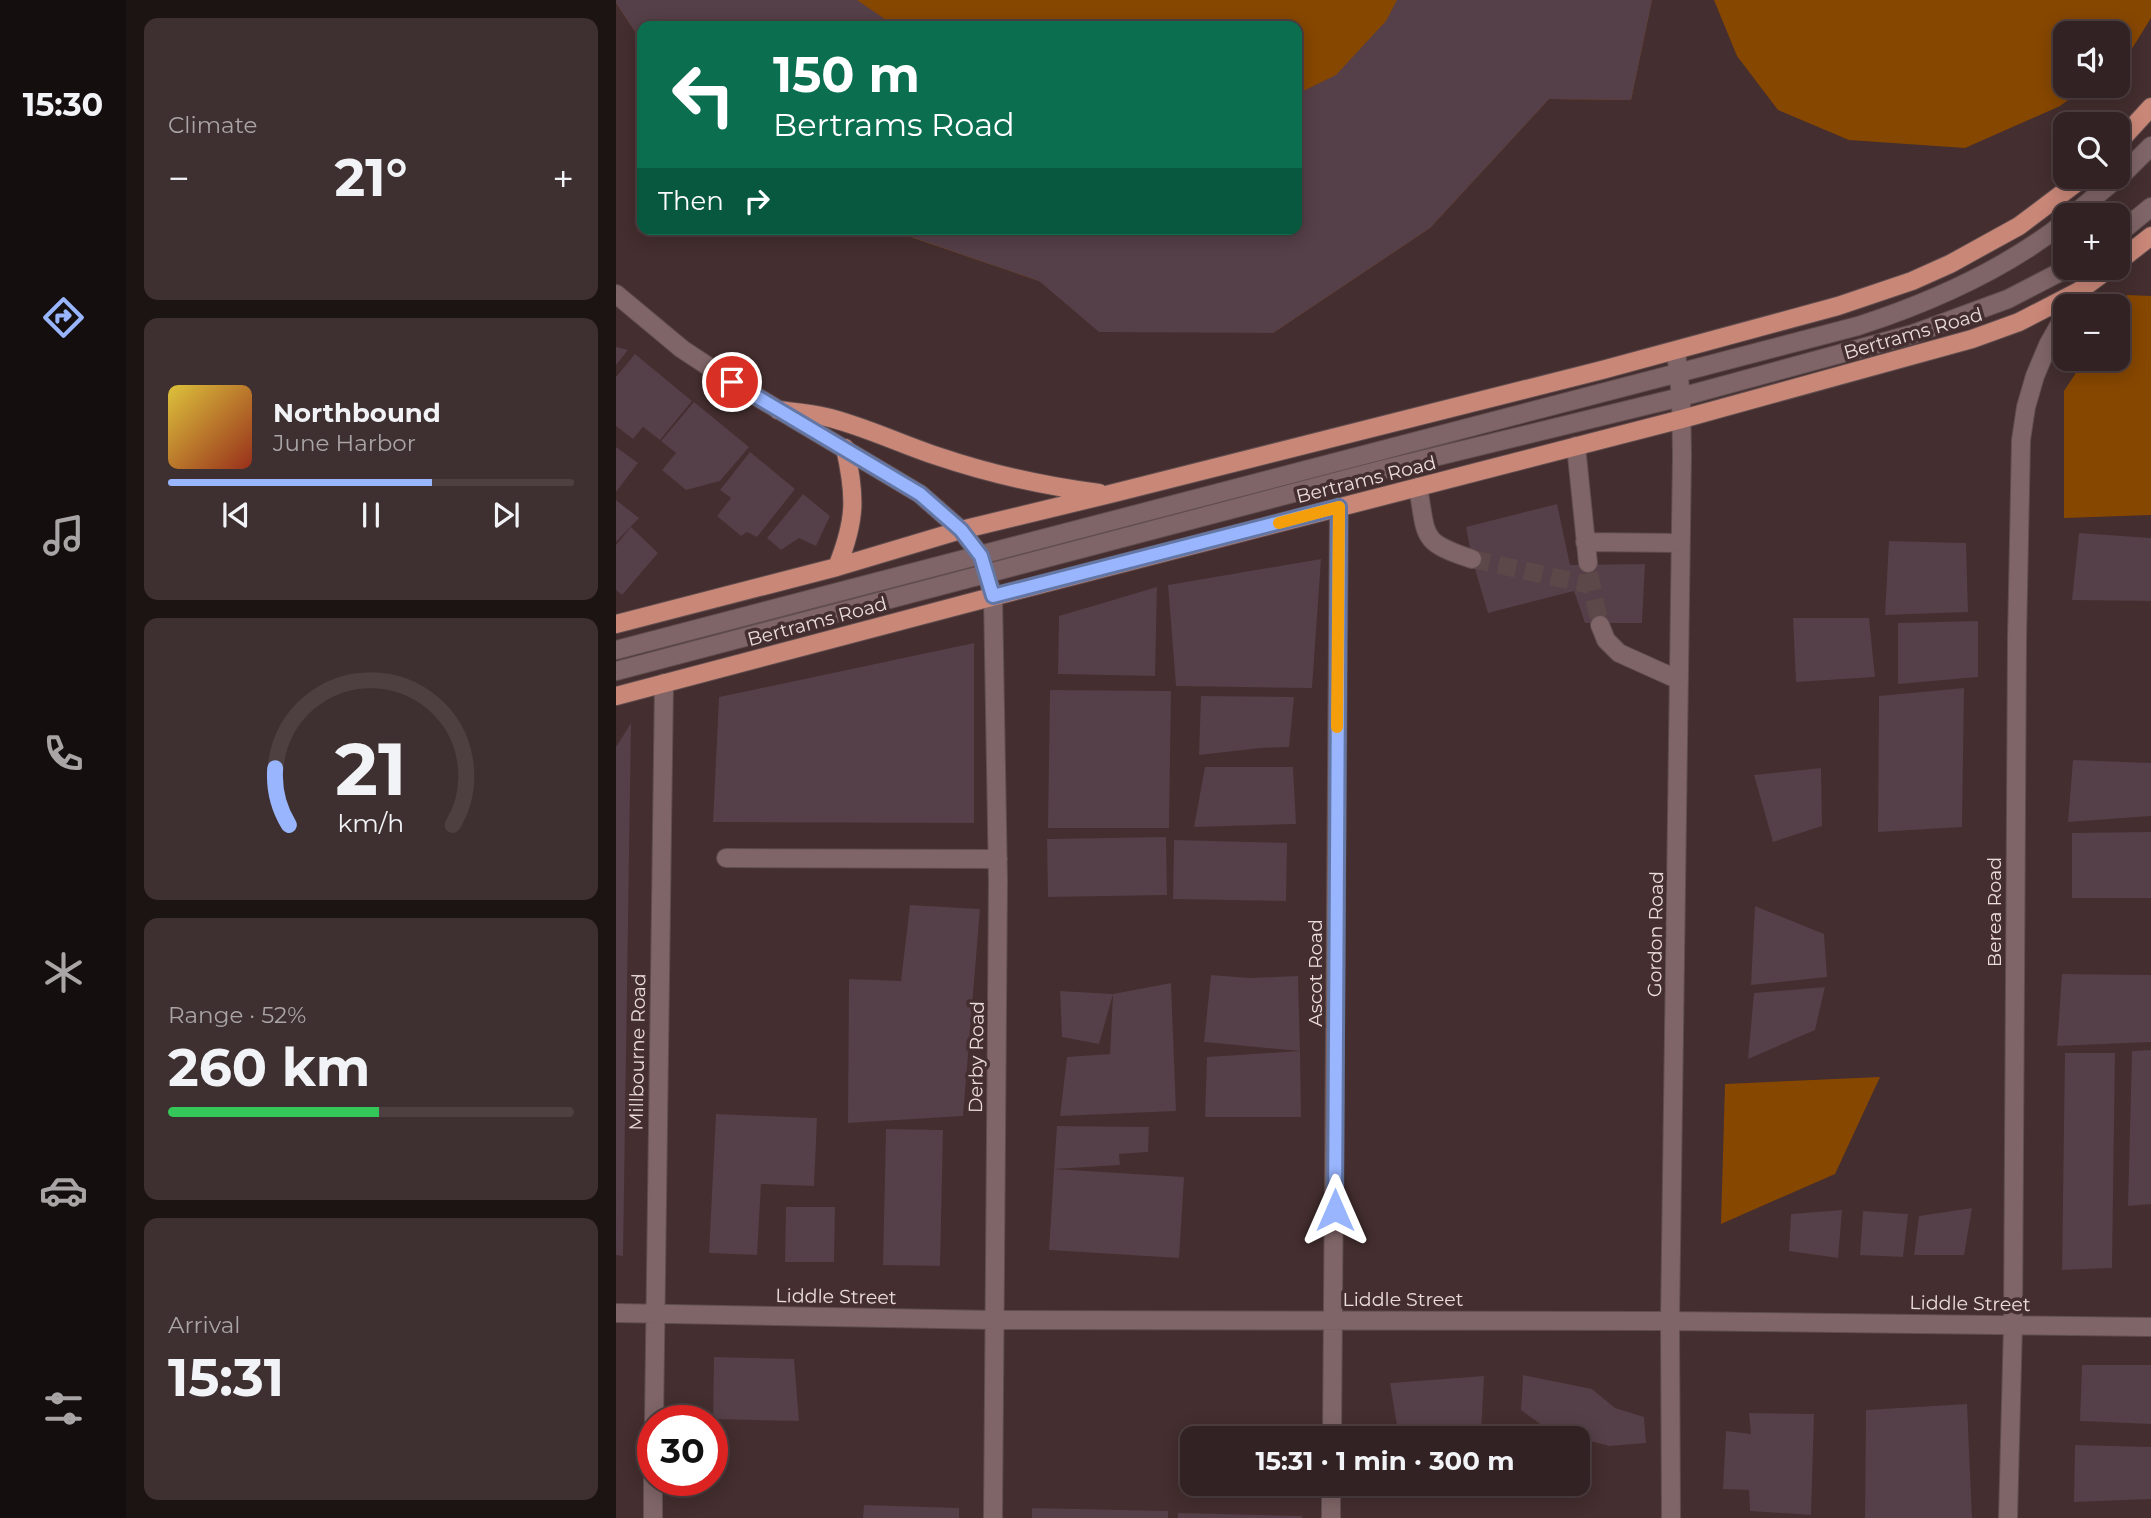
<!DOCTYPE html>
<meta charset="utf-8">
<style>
body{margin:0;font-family:Montserrat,sans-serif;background:#3e2f30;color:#f1f3f6;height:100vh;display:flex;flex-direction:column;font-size:26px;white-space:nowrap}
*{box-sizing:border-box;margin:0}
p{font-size:23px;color:#a9a4a6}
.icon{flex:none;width:38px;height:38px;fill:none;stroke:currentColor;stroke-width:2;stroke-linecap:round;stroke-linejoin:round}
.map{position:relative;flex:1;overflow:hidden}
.details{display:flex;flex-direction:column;gap:18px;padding:18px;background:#1c1313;width:490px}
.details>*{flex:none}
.top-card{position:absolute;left:21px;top:21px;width:665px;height:214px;border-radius:14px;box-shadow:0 4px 18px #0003,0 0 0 2px #4e3f41;background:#0b6e4f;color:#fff;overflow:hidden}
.tools{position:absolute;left:1437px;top:21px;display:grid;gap:14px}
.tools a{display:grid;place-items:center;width:77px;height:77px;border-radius:14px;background:#332223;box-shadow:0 4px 18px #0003,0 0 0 2px #4e3f41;font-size:35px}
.speed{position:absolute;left:21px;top:1405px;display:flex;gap:14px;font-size:35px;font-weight:700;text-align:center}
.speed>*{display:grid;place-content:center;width:91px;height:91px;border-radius:50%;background:#332223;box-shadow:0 4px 18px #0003,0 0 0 2px #4e3f41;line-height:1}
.speed .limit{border:10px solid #d22;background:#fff;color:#111}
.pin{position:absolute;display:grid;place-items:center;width:60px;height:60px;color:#fff;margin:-30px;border:4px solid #fff;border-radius:50%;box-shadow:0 2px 7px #0007}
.me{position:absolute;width:77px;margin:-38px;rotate:0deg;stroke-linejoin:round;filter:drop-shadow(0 0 5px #0008)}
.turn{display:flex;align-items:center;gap:24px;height:147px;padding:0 21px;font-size:32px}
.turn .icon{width:91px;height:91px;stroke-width:2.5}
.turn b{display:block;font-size:49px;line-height:60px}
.then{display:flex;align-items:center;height:66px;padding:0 21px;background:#0003;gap:14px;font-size:26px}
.big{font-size:52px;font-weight:700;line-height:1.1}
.details .card{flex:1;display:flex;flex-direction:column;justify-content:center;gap:10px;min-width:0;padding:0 24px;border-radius:14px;background:#3e2f30}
.details .dial{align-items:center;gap:0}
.dial svg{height:182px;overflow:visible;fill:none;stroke:#4e3f41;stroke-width:7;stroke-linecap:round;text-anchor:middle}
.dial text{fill:#f1f3f6;stroke:none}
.song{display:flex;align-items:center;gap:21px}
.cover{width:84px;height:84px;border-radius:10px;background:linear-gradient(135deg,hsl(50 70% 55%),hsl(10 70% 35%))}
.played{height:7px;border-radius:4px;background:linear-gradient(90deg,#98b5fd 65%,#4e3f41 65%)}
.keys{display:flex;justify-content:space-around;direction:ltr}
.heat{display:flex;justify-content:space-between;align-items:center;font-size:38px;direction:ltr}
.charge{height:10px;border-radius:5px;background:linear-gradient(90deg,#34c759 52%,#4e3f41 0)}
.trip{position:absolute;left:564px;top:1426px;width:410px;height:70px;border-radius:14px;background:#332223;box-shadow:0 4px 18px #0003,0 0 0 2px #4e3f41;font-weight:700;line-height:70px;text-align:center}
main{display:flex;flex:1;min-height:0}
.dock{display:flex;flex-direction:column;width:126px;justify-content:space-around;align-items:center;background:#140e0e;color:#a9a4a6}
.dock .icon{width:49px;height:49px}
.dock .selected{color:#98b5fd}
.dock b{font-size:32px;color:#f1f3f6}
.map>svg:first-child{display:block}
.green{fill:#864700}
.building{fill:#553f48}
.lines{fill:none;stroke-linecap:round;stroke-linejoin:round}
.minor-tunnel{stroke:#5d4849;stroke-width:18;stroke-dasharray:18 9;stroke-linecap:butt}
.minor-casing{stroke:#604d4e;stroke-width:20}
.major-casing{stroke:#604d4e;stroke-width:20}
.minor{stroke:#7f6567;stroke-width:18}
.major{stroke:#c98778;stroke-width:18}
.route-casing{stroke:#6376a4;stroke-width:18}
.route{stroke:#98b5fd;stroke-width:12}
.slow{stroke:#f59e0b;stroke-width:12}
.labels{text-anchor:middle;stroke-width:7;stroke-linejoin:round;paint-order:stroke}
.street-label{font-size:19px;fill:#ebdcdc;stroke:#442e2f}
</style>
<main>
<nav class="dock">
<b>15:30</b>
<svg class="icon selected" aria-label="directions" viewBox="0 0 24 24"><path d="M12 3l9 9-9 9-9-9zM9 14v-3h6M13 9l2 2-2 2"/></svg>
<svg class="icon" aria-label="music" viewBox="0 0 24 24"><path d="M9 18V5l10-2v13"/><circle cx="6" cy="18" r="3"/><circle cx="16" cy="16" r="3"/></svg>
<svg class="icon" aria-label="phone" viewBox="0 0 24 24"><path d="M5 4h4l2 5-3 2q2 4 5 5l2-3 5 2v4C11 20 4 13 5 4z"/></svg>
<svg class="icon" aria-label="climate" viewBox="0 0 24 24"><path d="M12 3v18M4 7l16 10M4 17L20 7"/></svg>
<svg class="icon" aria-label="car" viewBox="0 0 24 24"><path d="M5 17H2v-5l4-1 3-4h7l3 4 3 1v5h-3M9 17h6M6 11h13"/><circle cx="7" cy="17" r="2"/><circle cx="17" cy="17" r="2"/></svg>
<svg class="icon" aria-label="filters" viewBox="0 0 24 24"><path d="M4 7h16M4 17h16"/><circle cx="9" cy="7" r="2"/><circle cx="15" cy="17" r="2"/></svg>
</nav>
<section class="details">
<div class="card"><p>Climate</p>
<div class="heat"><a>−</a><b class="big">21°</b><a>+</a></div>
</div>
<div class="card">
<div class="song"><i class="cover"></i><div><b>Northbound</b><p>June Harbor</p></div></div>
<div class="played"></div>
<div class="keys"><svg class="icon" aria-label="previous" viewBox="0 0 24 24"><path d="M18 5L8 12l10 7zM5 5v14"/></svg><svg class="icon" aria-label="pause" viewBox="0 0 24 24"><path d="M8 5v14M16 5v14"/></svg><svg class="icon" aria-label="next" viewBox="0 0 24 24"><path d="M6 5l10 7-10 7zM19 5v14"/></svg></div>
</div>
<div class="card dial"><svg viewBox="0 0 100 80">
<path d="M14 69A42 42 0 1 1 86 69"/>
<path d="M14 69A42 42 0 0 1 8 44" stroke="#98b5fd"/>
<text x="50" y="56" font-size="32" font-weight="700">21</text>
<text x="50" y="72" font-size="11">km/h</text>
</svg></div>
<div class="card"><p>Range · 52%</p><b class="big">260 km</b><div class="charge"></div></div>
<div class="card"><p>Arrival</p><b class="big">15:31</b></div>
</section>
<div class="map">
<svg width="1535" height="1518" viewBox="0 0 1535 1518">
<rect width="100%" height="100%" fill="#442e2f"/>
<path class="green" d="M0,0H1036L1015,100L933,99L814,228L657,333L423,281L271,229H681V26H26V42L0,3Z
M1098,0H1535V18L1512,55L1502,63V33H1449V86H1471L1444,106L1349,148L1233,140L1162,110L1121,56Z
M1511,295L1535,296V515L1448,518V391L1469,359H1502V310Z
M1264,1077L1219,1174L1105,1224L1109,1084Z"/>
<path class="building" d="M0,0H241L279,26H26V42L0,3Z
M781,0H1036L1015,100L933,99L814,228L657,333L483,332L423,281L272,229H681V94L720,75L770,21Z
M0,347L12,350L0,365Z
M19,354L76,401L44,440L27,427L17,439L0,426V377Z
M78,402L133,447L104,481L70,490L46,470L60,453L45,441Z
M0,447L22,463L0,492Z
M134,452L179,489L141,537L131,532L125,536L101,516L115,498L104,490Z
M187,494L214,516L200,546L183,538L165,550L151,538Z
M0,500L23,518L0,542Z
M941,504L954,565L1029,564L1026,623H969L958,591L872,613L856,559L850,527Z
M15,527L42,553L6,595L0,590V545Z
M1463,533L1535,538V601L1456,600Z
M1273,541L1350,543L1352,612L1269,615Z
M705,559L696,688L560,686L552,585Z
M541,587L539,676L442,674L443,616Z
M1177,618H1253L1259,677L1180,682Z
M1362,621V677L1282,684V623Z
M358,643V823L97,822L103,697Z
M1348,688L1346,827L1262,832L1263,696Z
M434,690L555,691L553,828H432Z
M585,696L678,697L673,747L645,748L583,755Z
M15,723L7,1256L0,1255V747Z
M1457,760L1535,763V816L1452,822Z
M589,767H677L680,824L578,827Z
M1205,768L1206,826L1157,842L1138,775Z
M1535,832V898H1456V833Z
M550,837L551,895L432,897L431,839Z
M558,840L671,843L670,901L557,899Z
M294,905L364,909L347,1116L232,1123L233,979L285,981Z
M1139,906L1208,934L1211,977L1135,985Z
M1446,974L1535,975V1042L1441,1046Z
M595,975L634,978L682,976L684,1051L685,1117H589L591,1057L684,1051L588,1042Z
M555,983L560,1111L444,1116L451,1057L494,1054L497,994Z
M1209,987L1199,1030L1132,1059L1138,993Z
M444,991L497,994L483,1044L446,1037Z
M1535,1050V1204L1512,1206L1516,1051Z
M1449,1053H1499L1496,1268L1446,1270Z
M100,1114L201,1118L198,1186L145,1184L141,1255L93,1253Z
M441,1126L533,1127L532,1152L503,1154L504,1165L438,1169L568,1177L563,1258L433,1250L438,1169Z
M270,1129L327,1130L324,1266L267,1265Z
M170,1207H219L218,1262H169Z
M1356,1208L1348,1255H1298L1303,1216Z
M1226,1210L1222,1258L1173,1251L1175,1214Z
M1247,1211L1292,1214L1287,1257L1244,1255Z
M98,1357L178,1359L183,1421L97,1419Z
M1466,1365H1535V1424L1464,1421Z
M907,1375L976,1389L999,1408L1028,1417L1030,1443L993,1446L931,1429L905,1410Z
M868,1376L865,1435L783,1438L774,1383Z
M1351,1404L1356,1518H1249L1250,1410Z
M1133,1413L1198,1414L1195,1515L1134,1511L1133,1490L1107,1489L1110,1431L1135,1434Z
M1459,1445L1535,1447V1499L1458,1502Z
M248,1505L343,1508V1518H247Z
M416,1508L552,1511V1518H416Z
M562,1513L686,1516V1518H562Z"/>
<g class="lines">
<path class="minor-tunnel" d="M856,559L974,585
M973,573L984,625"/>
<defs>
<path id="minor" d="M1457,215L1511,170L1535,146
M1502,234L1535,207
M0,294L66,349L116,382L304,494L345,530L365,556L377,596L382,881L377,1518
M960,446L972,563
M802,487C811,538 804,542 856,559
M969,542L1065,543
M984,625L990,640L1003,653L1063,680
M0,650L1242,326C1316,302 1388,270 1449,222
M0,671L765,470L1065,397L1297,334L1392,299L1452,268
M110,858L382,859
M0,1313L378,1320L1054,1321L1535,1327
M38,1421L48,683
M716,1438L723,507
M37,1518V1480
M715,1518V1484
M1055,1518L1054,1321L1066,455L1065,397L1060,351
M1392,1518L1397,1325L1401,639L1405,440L1410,407L1419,376L1432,345L1449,315"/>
<path id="major" d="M1502,143L1535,107
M1502,262L1535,236
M162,410C178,412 194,413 210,417C248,426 284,444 321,456C374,474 428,486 483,493
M221,567C240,520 240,497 229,448
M0,624L221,567L345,530L494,494L986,370L1222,306L1296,281L1334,264L1403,226L1468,177
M0,696L364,600L1066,419L1356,339L1403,322L1463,291L1494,268"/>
</defs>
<use href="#minor" class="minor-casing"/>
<use href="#major" class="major-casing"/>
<use href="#minor" class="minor"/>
<use href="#major" class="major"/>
</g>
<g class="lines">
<defs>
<path id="route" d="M116,382L304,494L345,530L365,556L377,596L723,507L719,1210"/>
</defs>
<use href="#route" class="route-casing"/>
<use href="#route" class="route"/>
<path class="slow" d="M663,523L723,507L721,727"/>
</g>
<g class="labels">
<g class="street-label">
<text transform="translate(1297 333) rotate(-16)" y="7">Bertrams Road</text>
<text transform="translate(750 479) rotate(-14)" y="7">Bertrams Road</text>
<text transform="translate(201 621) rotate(-15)" y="7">Bertrams Road</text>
<text transform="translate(1378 912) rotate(-90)" y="7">Berea Road</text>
<text transform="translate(1039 934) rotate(-89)" y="7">Gordon Road</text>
<text transform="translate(699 973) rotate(-90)" y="7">Ascot Road</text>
<text transform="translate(21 1052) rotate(-89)" y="7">Millbourne Road</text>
<text transform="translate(360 1057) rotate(-89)" y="7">Derby Road</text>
<text transform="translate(220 1296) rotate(1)" y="7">Liddle Street</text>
<text x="787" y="1306">Liddle Street</text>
<text transform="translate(1354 1303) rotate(1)" y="7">Liddle Street</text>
</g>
</g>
</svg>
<div class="tools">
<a><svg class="icon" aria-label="sound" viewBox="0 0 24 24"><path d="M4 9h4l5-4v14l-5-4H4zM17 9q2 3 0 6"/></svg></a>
<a><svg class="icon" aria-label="search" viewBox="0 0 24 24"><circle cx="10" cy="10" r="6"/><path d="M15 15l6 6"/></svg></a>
<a>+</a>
<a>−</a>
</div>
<div class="speed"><div class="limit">30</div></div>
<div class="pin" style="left:116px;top:382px;background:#d93025"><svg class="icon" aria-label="arrive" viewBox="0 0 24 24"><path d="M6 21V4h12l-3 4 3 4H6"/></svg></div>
<svg class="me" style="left:719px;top:1210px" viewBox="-20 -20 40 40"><path d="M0-17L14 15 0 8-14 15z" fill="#98b5fd" stroke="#fff" stroke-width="4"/></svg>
<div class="trip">15:31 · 1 min · 300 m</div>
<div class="top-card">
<div class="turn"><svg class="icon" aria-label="left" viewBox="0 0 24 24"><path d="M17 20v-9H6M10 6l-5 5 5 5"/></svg><div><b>150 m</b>Bertrams Road</div></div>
<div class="then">Then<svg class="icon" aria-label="right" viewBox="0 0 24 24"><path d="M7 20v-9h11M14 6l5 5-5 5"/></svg></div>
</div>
</div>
</main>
